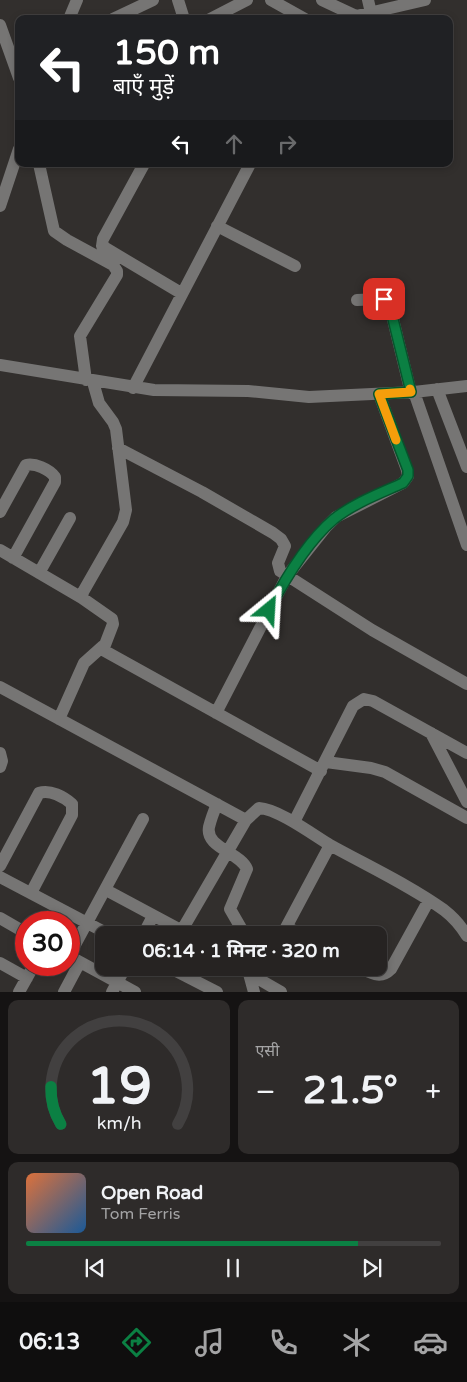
<!DOCTYPE html>
<html lang="hi">
<meta charset="utf-8">
<style>
body{margin:0;font-family:"Varela Round","Noto Sans Devanagari",sans-serif;background:#2e2b2a;color:#f1f3f6;height:100vh;display:flex;flex-direction:column;font-size:19px;white-space:nowrap}
*{box-sizing:border-box;margin:0}
p{font-size:16px;color:#a4a4a5}
.icon{flex:none;width:28px;height:28px;fill:none;stroke:currentColor;stroke-width:2;stroke-linecap:round;stroke-linejoin:round}
.map{position:relative;height:992px;overflow:hidden}
.details{display:flex;flex-direction:column;gap:8px;padding:8px;background:#151313;flex:1}
.details>*{flex:none}
.banner{position:absolute;left:15px;top:15px;width:438px;height:152px;border-radius:10px;box-shadow:0 2px 8px #0003,0 0 0 1px #424040;background:#202124;color:#fff;overflow:hidden}
.speed{position:absolute;left:15px;top:911px;display:flex;gap:10px;font-size:25px;font-weight:700;text-align:center}
.speed>*{display:grid;place-content:center;width:65px;height:65px;border-radius:50%;background:#262322;box-shadow:0 2px 8px #0003,0 0 0 1px #424040;line-height:1}
.speed .limit{border:8px solid #d22;background:#fff;color:#111}
.pin{position:absolute;display:grid;place-items:center;width:42px;height:42px;color:#fff;margin:-21px;border-radius:10px;box-shadow:0 2px 8px #0006}
.me{position:absolute;width:55px;margin:-28px;rotate:27deg;stroke-linejoin:round;filter:drop-shadow(0 0 4px #0008)}
.turn{display:flex;align-items:center;gap:18px;height:105px;padding:0 15px;font-size:22px}
.turn .icon{width:65px;height:65px;stroke-width:2.5}
.turn b{display:block;font-size:35px;line-height:42px}
.lanes{display:flex;align-items:center;height:48px;padding:0 15px;background:#0003;justify-content:center;gap:25px;direction:ltr}
.lanes .off{opacity:.35}
.big{font-size:38px;font-weight:700;line-height:1.1}
.details .widget{flex:1;display:flex;flex-direction:column;justify-content:center;gap:8px;min-width:0;padding:0 18px;border-radius:10px;background:#2e2b2a}
.details .dial{align-items:center;gap:0}
.dial svg{height:130px;overflow:visible;fill:none;stroke:#424040;stroke-width:7;stroke-linecap:round;text-anchor:middle}
.dial text{fill:#f1f3f6;stroke:none}
.song{display:flex;align-items:center;gap:15px}
.cover{width:60px;height:60px;border-radius:8px;background:linear-gradient(135deg,hsl(20 70% 55%),hsl(210 70% 35%))}
.played{height:5px;border-radius:2px;background:linear-gradient(90deg,#0b8043 80%,#424040 80%)}
.keys{display:flex;justify-content:space-around;direction:ltr}
.heat{display:flex;justify-content:space-between;align-items:center;font-size:28px;direction:ltr}
.details .tiles{flex:1;display:grid;gap:8px;grid-template-columns:1fr 1fr}
.widget:last-child{grid-column:span 2}
.trip{position:absolute;left:95px;top:926px;width:292px;height:50px;border-radius:10px;background:#262322;box-shadow:0 2px 8px #0003,0 0 0 1px #424040;font-weight:700;line-height:50px;text-align:center}
.tabs{display:flex;height:80px;justify-content:space-around;align-items:center;background:#0f0e0e;color:#a4a4a5}
.tabs .icon{width:35px;height:35px}
.tabs .on{color:#0b8043}
.tabs b{font-size:22px;color:#f1f3f6}
.map>svg:first-child{display:block}
.lines{fill:none;stroke-linecap:round;stroke-linejoin:round}
.minor{stroke:#767574;stroke-width:12}
.route-casing{stroke:#07532c;stroke-width:12}
.route{stroke:#0b8043;stroke-width:9}
.slow{stroke:#f59e0b;stroke-width:9}
</style>
<div class="map">
<svg width="467" height="992" viewBox="0 0 467 992">
<rect width="100%" height="100%" fill="#322f2d"/>
<g class="lines">
<path class="minor" d="M178,0L184,19
M271,0L305,19
M322,0L356,16L425,0
M368,0L371,13L370,19
M69,19L77,0
M113,19L153,0
M210,19L247,0
M0,25L19,78
M39,164L54,231L67,240L113,265L117,271V275L80,336L86,380
M144,164L103,239L102,246L181,293
M0,206L19,149
M217,226L295,266
M357,300L380,299L389,303L411,393
M0,365L154,390L248,391L309,397L414,392L467,386
M93,382L99,403L113,422L116,429L126,510L123,522L83,592L82,598L112,619L113,624L103,650L321,771
M133,388L250,164
M437,389L467,467
M414,392L467,545
M118,448L202,492L273,533L281,539L285,546L278,563L280,571L372,630L467,684
M0,512L26,465C35,463 49,469 55,477V482L13,558
M0,550L82,598
M39,573L70,518
M0,687L246,820
M216,713L287,576L326,527L336,517L403,483L408,476L407,470L379,394
M59,719L84,663L103,646
M431,733L467,802
M0,753L2,761L0,767
M326,762L371,768L385,772L467,818
M217,804C214,811 211,819 209,827C205,848 240,852 247,869L230,909L245,935
M294,822L353,706L364,699L373,701L467,753
M0,866L39,793C50,789 64,797 72,804V815L31,893
M0,877L110,935
M106,890L190,935
M0,918L26,933
M287,927L302,935
M182,930L246,820L259,808C278,809 312,834 330,845C368,866 409,885 444,910C453,917 461,926 467,936
M143,935L153,916
M282,935L330,845
M69,956L143,819
M69,956L135,992
M0,963L27,978
M170,968L217,992
M361,968C373,974 381,979 391,969L429,900
M248,970L254,992
M250,974L281,992
M19,992L34,965
M64,992L80,962
M112,992L125,968"/>
</g>
<g class="lines">
<defs>
<path id="route" d="M269,610C285,579 308,541 334,519C354,503 381,493 403,483L408,476V470L379,394L411,392L390,307L384,299"/>
</defs>
<use href="#route" class="route-casing"/>
<use href="#route" class="route"/>
<path class="slow" d="M396,440L379,394L411,392L410,389"/>
</g>
</svg>
<div class="speed"><div class="limit">30</div></div>
<div class="pin" style="left:384px;top:299px;background:#d93025"><svg class="icon" aria-label="arrive" viewBox="0 0 24 24"><path d="M6 21V4h12l-3 4 3 4H6"/></svg></div>
<svg class="me" style="left:269px;top:610px" viewBox="-20 -20 40 40"><path d="M0-17L14 15 0 8-14 15z" fill="#0b8043" stroke="#fff" stroke-width="4"/></svg>
<div class="trip">06:14 · 1 मिनट · 320 m</div>
<div class="banner">
<div class="turn"><svg class="icon" aria-label="left" viewBox="0 0 24 24"><path d="M17 20v-9H6M10 6l-5 5 5 5"/></svg><div><b>150 m</b>बाएँ मुड़ें</div></div>
<div class="lanes"><svg class="icon" aria-label="left" viewBox="0 0 24 24"><path d="M17 20v-9H6M10 6l-5 5 5 5"/></svg><svg class="icon off" aria-label="ahead" viewBox="0 0 24 24"><path d="M12 20V5M6 11l6-6 6 6"/></svg><svg class="icon off" aria-label="right" viewBox="0 0 24 24"><path d="M7 20v-9h11M14 6l5 5-5 5"/></svg></div>
</div>
</div>
<section class="details">
<div class="tiles">
<div class="widget dial"><svg viewBox="0 0 100 80">
<path d="M14 69A42 42 0 1 1 86 69"/>
<path d="M14 69A42 42 0 0 1 8 46" stroke="#0b8043"/>
<text x="50" y="56" font-size="32" font-weight="700">19</text>
<text x="50" y="72" font-size="11">km/h</text>
</svg></div>
<div class="widget"><p>एसी</p>
<div class="heat"><a>−</a><b class="big">21.5°</b><a>+</a></div>
</div>
<div class="widget">
<div class="song"><i class="cover"></i><div><b>Open Road</b><p>Tom Ferris</p></div></div>
<div class="played"></div>
<div class="keys"><svg class="icon" aria-label="previous" viewBox="0 0 24 24"><path d="M18 5L8 12l10 7zM5 5v14"/></svg><svg class="icon" aria-label="pause" viewBox="0 0 24 24"><path d="M8 5v14M16 5v14"/></svg><svg class="icon" aria-label="next" viewBox="0 0 24 24"><path d="M6 5l10 7-10 7zM19 5v14"/></svg></div>
</div>
</div>
</section>
<nav class="tabs">
<b>06:13</b>
<svg class="icon on" aria-label="directions" viewBox="0 0 24 24"><path d="M12 3l9 9-9 9-9-9zM9 14v-3h6M13 9l2 2-2 2"/></svg>
<svg class="icon" aria-label="music" viewBox="0 0 24 24"><path d="M9 18V5l10-2v13"/><circle cx="6" cy="18" r="3"/><circle cx="16" cy="16" r="3"/></svg>
<svg class="icon" aria-label="phone" viewBox="0 0 24 24"><path d="M5 4h4l2 5-3 2q2 4 5 5l2-3 5 2v4C11 20 4 13 5 4z"/></svg>
<svg class="icon" aria-label="climate" viewBox="0 0 24 24"><path d="M12 3v18M4 7l16 10M4 17L20 7"/></svg>
<svg class="icon" aria-label="car" viewBox="0 0 24 24"><path d="M5 17H2v-5l4-1 3-4h7l3 4 3 1v5h-3M9 17h6M6 11h13"/><circle cx="7" cy="17" r="2"/><circle cx="17" cy="17" r="2"/></svg>
</nav>
